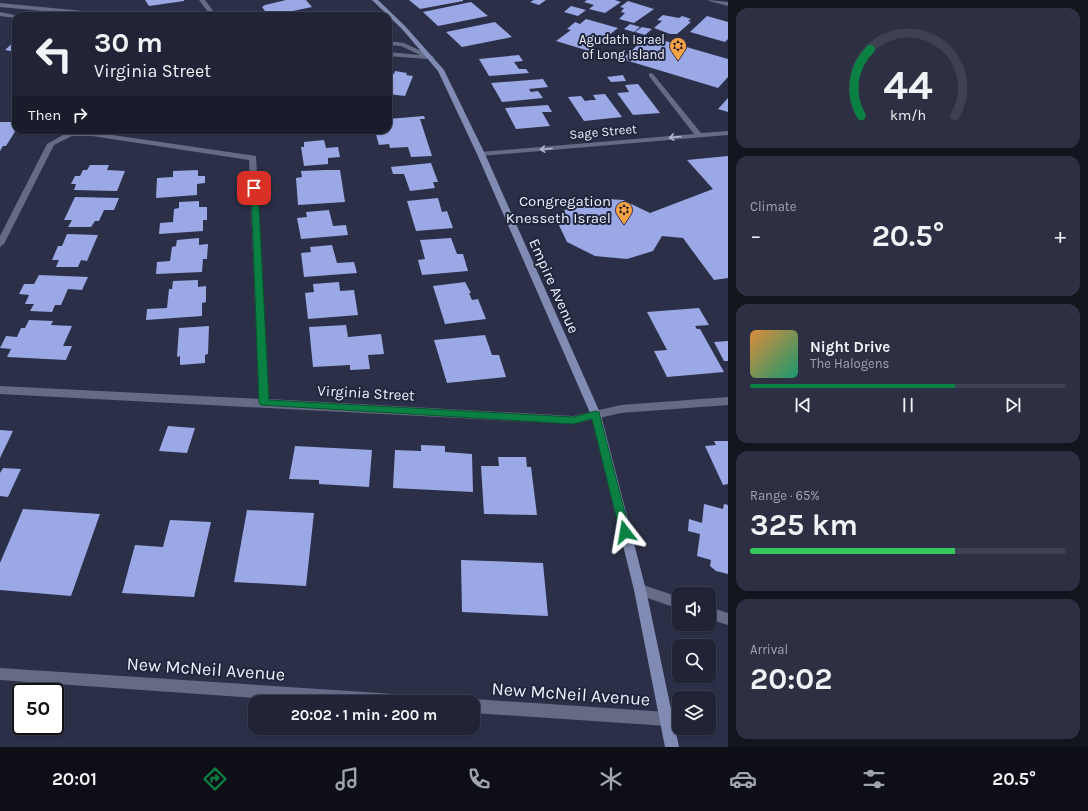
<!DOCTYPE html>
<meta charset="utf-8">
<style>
body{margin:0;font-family:Karla,sans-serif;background:#2d3042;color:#f1f3f6;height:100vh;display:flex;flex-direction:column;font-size:15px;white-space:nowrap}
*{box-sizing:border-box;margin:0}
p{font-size:13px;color:#a2a4ad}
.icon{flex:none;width:22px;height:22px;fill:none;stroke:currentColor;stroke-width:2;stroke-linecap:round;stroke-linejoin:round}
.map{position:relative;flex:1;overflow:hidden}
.sheet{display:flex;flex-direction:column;gap:8px;padding:8px;background:#12141e;width:360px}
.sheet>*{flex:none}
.guide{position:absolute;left:12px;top:12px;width:380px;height:122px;border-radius:12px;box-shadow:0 1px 3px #0004,0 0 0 1px #3d4151;background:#202436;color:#f1f3f6;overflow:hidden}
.fabs{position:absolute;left:672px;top:587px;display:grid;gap:8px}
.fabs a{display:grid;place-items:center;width:44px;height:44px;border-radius:8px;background:#202436;box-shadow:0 1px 3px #0004,0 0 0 1px #3d4151;font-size:20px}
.speed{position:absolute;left:12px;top:683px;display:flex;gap:8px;font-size:20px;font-weight:700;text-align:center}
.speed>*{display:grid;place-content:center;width:52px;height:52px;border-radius:50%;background:#202436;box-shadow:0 1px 3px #0004,0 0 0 1px #3d4151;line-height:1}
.speed .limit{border:2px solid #111;border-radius:6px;background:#fff;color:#111}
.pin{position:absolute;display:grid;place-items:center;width:34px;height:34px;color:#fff;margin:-17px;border-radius:8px;box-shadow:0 2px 6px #0006}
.me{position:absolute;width:44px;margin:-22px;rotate:346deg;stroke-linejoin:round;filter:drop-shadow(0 0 3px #0008)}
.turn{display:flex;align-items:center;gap:14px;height:84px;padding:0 16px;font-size:18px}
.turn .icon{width:52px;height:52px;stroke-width:2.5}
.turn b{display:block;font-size:28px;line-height:34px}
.then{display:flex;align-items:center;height:38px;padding:0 16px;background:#0003;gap:8px;font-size:15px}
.big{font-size:30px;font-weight:700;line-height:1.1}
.sheet .widget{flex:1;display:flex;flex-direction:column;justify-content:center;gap:6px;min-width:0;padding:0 14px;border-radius:12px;background:#2d3042}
.sheet .dial{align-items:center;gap:0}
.dial svg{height:104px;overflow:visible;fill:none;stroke:#3d4151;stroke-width:7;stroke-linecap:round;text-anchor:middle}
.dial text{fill:#f1f3f6;stroke:none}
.song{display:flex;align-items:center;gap:12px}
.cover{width:48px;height:48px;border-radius:6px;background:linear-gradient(135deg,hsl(30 70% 55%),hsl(160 70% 35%))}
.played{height:4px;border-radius:2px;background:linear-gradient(90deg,#0b8043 65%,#3d4151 65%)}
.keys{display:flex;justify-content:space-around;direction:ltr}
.heat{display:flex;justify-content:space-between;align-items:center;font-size:22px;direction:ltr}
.charge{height:6px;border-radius:3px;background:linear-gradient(90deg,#34c759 65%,#3d4151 0)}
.trip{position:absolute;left:248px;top:695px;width:232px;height:40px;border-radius:12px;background:#202436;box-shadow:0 1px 3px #0004,0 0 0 1px #3d4151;font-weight:700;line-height:40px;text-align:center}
.tabs{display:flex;height:64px;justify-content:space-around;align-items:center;background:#0d0e16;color:#a2a4ad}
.tabs .icon{width:28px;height:28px}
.tabs .on{color:#0b8043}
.tabs b{font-size:18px;color:#f1f3f6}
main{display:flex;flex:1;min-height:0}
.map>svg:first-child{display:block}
.building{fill:#9aa8e6}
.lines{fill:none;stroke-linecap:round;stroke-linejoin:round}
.minor{fill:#656b85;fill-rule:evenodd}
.secondary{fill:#818bb3;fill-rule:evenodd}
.oneway{stroke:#b7bbcd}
.route{fill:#0b8043;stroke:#07532c}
.labels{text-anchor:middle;stroke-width:4;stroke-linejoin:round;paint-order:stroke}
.far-poi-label{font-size:13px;fill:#edf0fd;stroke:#21263d;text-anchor:end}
.far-street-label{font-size:13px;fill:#edf0fd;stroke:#21263d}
.poi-label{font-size:15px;fill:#edf0fd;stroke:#21263d;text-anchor:end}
.street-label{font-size:15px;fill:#edf0fd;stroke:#21263d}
.near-street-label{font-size:18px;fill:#edf0fd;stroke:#21263d}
</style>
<main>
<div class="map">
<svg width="728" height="747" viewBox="0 0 728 747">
<rect width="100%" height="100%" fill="#2b3048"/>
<path class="building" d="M145,0H184V1L149,6Z
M286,0H306L312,7L283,13L261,15L258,12L265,11L262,7L265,5Z
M409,0H463V1L420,9Z
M534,0H546L539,5L530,2Z
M587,0H615L621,2L605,13L589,9L594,5L584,2Z
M628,1L654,9L634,23L619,19L625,13L621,12L624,8L620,7Z
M471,2L488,16L438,26L423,12Z
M571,6L586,10L578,16L564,12Z
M334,11L338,16H318L317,15Z
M663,15L679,18L682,16L691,19L688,21L691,22L677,34H670L654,28L662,21L657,20Z
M707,16L728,22V39L725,42L690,32Z
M586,19L618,28L589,51L556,41L571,30L567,29L575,22L580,24Z
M495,22L512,37L462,47L446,32Z
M630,24L640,27L634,32L624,29Z
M642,27L652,29L645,35L635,32Z
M648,36L728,59V77L718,88L622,59Z
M16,40V52L5,50Z
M519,55L523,61L514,62L519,69H526L529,73L489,76L479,59Z
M395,71L407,73L406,75L413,76L405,96L388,94V73L394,74Z
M623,75L626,81L611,82L607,77Z
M543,79L548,87L529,89L531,92L538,91L543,98L502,102L491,83Z
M638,84L660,113L633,115L617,93L629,92L625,85Z
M605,94L622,117L584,121L568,97L581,96L585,101L591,100H596L593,95Z
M728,98V112L718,109Z
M548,105L552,112H542L550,126L516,129L505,108Z
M424,116L425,119H420L432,156L411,157L408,147L390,148L389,144L379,145L375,131L389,130L388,119Z
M0,122H16L14,128L16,130L6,146H3L0,151Z
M324,140L326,148L338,147L340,157L328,158V164L304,166L301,147H304V142Z
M728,156V278L714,280L683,238L662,236L653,251L627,259L595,256L567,242L557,221L569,205L592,198L623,200L650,213L713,189L687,160Z
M431,163L438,182H433L435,188L410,191L404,174H393L391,167Z
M90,165H109L107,170L125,171L117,191L74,190L76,184H71L75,176H80L83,170H87Z
M198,170V176H205V183L197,184V195L156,198L157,178L173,177V171Z
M325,170H340L345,202L298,205L296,178L302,177L301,171Z
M75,197L119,198L114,210H104L99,221H95L91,227H68L72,220H64Z
M438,198L442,212L447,211L453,228L416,231L407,201Z
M199,201V207H207V220H203V231L159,234L160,223L173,222L174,209L179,208V202Z
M329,210L333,226L346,225L348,235L301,239L297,218L307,217L306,212Z
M67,234L98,235L87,261L81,260L78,267H56L59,260H52L58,246H62Z
M199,238V245L208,244L207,259H203L202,272L156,274L157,262L170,261L172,247L176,246L177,240Z
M451,238L457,254H463L468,271L422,275L418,260L425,259L420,240Z
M332,245L337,263L354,262L357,273L304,277L301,253L311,252L310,247Z
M39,275L88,277L82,290L68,289L61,305H55L52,312L30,311L34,304H25L29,295L19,294L24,284H34Z
M198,280V287L206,286V302L202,303V316L146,320L147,309L167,308L169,289H172L173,281Z
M339,282L340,291L354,290L358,315L308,319L305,293L314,292L313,284Z
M465,282L471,293H469L472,300L478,299L486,319L445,324L433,286Z
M699,308L709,325L695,326L697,329H700L724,372L667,377L654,351L667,350L647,312Z
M29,320L53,321L51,325L72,326L63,346H72L66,360L7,357L11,349L0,348L6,336L17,337L21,328H25Z
M346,325L348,337L381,334L384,354L368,355L370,369L350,370V365L313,367L309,327Z
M209,326L208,354L205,355V363L180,365V356L177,357L179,328Z
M485,335L492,355H499L506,377L447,383L434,340Z
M728,341V361H724L714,342Z
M168,426L195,428L187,453L159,451Z
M0,430L13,431L0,458Z
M714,441H728V484L723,485L705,446L716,445Z
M421,445L445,446V452L472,454L473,492L393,488L395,450L421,451Z
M295,446L372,450L369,487L319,484V480L289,479Z
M498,457H526L527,467H531L537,515L484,514L481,466H499Z
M3,468L21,469L8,497L0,496V473Z
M704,504L723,509L724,504L728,505V574L716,571L710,566L711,560L697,556L700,534L688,531L689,519L702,523Z
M23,509L100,514L71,596L0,590V563Z
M247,510L314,513L306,586L234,582Z
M170,520L211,522L194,597L122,593L135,545L163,547Z
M461,560L543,563L548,616L462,612Z"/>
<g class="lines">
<path class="minor" d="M199,0H205L217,16H211Z
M708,0L728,2V6L709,1Z
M0,3L115,14L118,16H96L0,7Z
M0,12L19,16H16V18L0,16Z
M388,41L404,43L434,57L427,59L388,56V52L420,55L401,46L388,45Z
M651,73L653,74L701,133L728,131V135L481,156L477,154L481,152L694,134L649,76V74Z
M68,132H92L256,156L269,399L573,416L621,405L728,397V405L621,413L573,424L0,394V386L259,399L249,160L92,136H72L54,145L4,244L0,247V236L47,144Z
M640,584L679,597V609L636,594L634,590L636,586Z
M709,607L728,613V625L709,619Z
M0,668L410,695L415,697L417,702H313L0,680Z
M473,699L667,712L672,714L674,719L672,724L667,726L473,713V702H468Z"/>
<path class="secondary" d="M372,0H378L406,27L444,70L485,154L601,415L646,590L679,747H665L634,590L591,415L477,154L438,71L402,29Z"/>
</g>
<defs><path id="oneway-shaft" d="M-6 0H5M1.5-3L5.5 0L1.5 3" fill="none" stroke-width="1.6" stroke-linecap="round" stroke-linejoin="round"/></defs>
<g class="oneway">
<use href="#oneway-shaft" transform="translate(675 137) rotate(175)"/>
<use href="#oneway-shaft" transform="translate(546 149) rotate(175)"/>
</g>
<path class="route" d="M254,186L258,188L269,400L573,417L596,411L599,412L630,532L629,535L625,536L621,535L620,532L592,419L573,424L261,405L259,403L251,188Z"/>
<defs>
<symbol id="synagogue-pin" viewBox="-11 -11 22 30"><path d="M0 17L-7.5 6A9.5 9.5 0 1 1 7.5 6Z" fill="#f6a247" stroke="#21263d"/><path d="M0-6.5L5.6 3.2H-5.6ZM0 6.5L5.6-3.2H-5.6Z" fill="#111"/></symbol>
</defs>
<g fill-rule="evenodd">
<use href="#synagogue-pin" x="668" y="36" width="20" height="27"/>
<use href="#synagogue-pin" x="614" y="200" width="20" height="27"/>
</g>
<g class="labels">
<g class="far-poi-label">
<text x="665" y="44">Agudath Israel<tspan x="665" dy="15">of Long Island</tspan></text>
</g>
<g class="far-street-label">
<text transform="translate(603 131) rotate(-5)" y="5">Sage Street</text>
</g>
<g class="poi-label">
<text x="611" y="206">Congregation<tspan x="611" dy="17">Knesseth Israel</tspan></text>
</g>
<g class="street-label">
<text transform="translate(554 286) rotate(66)" y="5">Empire Avenue</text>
<text transform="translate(366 393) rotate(3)" y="5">Virginia Street</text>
</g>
<g class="near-street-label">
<text transform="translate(206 669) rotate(4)" y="6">New McNeil Avenue</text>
<text transform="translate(571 694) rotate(4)" y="6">New McNeil Avenue</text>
</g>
</g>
</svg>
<div class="fabs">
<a><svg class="icon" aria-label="sound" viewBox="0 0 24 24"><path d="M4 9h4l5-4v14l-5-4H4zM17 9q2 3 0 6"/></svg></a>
<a><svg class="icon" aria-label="search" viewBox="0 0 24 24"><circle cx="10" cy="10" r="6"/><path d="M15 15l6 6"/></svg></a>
<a><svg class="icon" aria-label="layers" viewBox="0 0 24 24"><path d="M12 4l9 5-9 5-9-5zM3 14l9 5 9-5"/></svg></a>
</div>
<div class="speed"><div class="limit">50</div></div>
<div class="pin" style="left:254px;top:188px;background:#d93025"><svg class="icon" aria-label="arrive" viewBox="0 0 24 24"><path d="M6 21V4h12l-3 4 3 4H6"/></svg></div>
<svg class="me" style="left:625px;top:532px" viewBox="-20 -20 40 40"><path d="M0-17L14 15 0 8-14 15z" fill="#0b8043" stroke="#fff" stroke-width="4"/></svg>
<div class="trip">20:02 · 1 min · 200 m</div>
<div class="guide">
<div class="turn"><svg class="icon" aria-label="left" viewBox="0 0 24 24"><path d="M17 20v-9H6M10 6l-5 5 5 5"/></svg><div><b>30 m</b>Virginia Street</div></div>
<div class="then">Then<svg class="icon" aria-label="right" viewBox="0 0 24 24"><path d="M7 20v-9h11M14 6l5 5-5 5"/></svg></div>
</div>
</div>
<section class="sheet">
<div class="widget dial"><svg viewBox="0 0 100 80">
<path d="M14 69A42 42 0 1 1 86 69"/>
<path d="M14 69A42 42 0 0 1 21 18" stroke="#0b8043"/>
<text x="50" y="56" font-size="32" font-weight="700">44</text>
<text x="50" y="72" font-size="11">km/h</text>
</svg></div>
<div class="widget"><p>Climate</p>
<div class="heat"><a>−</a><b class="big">20.5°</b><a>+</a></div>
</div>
<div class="widget">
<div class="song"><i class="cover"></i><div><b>Night Drive</b><p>The Halogens</p></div></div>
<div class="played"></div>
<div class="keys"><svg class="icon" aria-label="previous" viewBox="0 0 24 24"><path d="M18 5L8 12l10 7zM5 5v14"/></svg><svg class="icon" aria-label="pause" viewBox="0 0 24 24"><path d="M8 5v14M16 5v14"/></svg><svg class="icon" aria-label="next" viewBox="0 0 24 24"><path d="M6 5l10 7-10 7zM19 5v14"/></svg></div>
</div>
<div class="widget"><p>Range · 65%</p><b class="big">325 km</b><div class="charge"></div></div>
<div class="widget"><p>Arrival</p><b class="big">20:02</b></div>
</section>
</main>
<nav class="tabs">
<b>20:01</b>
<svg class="icon on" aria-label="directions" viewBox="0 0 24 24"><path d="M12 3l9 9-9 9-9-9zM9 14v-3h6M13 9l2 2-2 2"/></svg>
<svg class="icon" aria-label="music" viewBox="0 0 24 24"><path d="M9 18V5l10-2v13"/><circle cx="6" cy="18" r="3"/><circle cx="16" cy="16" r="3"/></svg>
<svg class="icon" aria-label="phone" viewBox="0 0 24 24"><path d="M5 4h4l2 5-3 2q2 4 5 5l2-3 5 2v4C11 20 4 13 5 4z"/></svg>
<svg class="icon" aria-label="climate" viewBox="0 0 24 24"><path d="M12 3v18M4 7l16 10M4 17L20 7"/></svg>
<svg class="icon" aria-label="car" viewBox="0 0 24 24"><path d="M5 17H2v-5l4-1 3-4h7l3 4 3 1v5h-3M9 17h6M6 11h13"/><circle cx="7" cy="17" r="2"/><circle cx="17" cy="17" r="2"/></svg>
<svg class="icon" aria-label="filters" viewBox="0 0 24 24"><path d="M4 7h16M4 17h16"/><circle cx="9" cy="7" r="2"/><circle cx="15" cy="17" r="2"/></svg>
<b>20.5°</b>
</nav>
